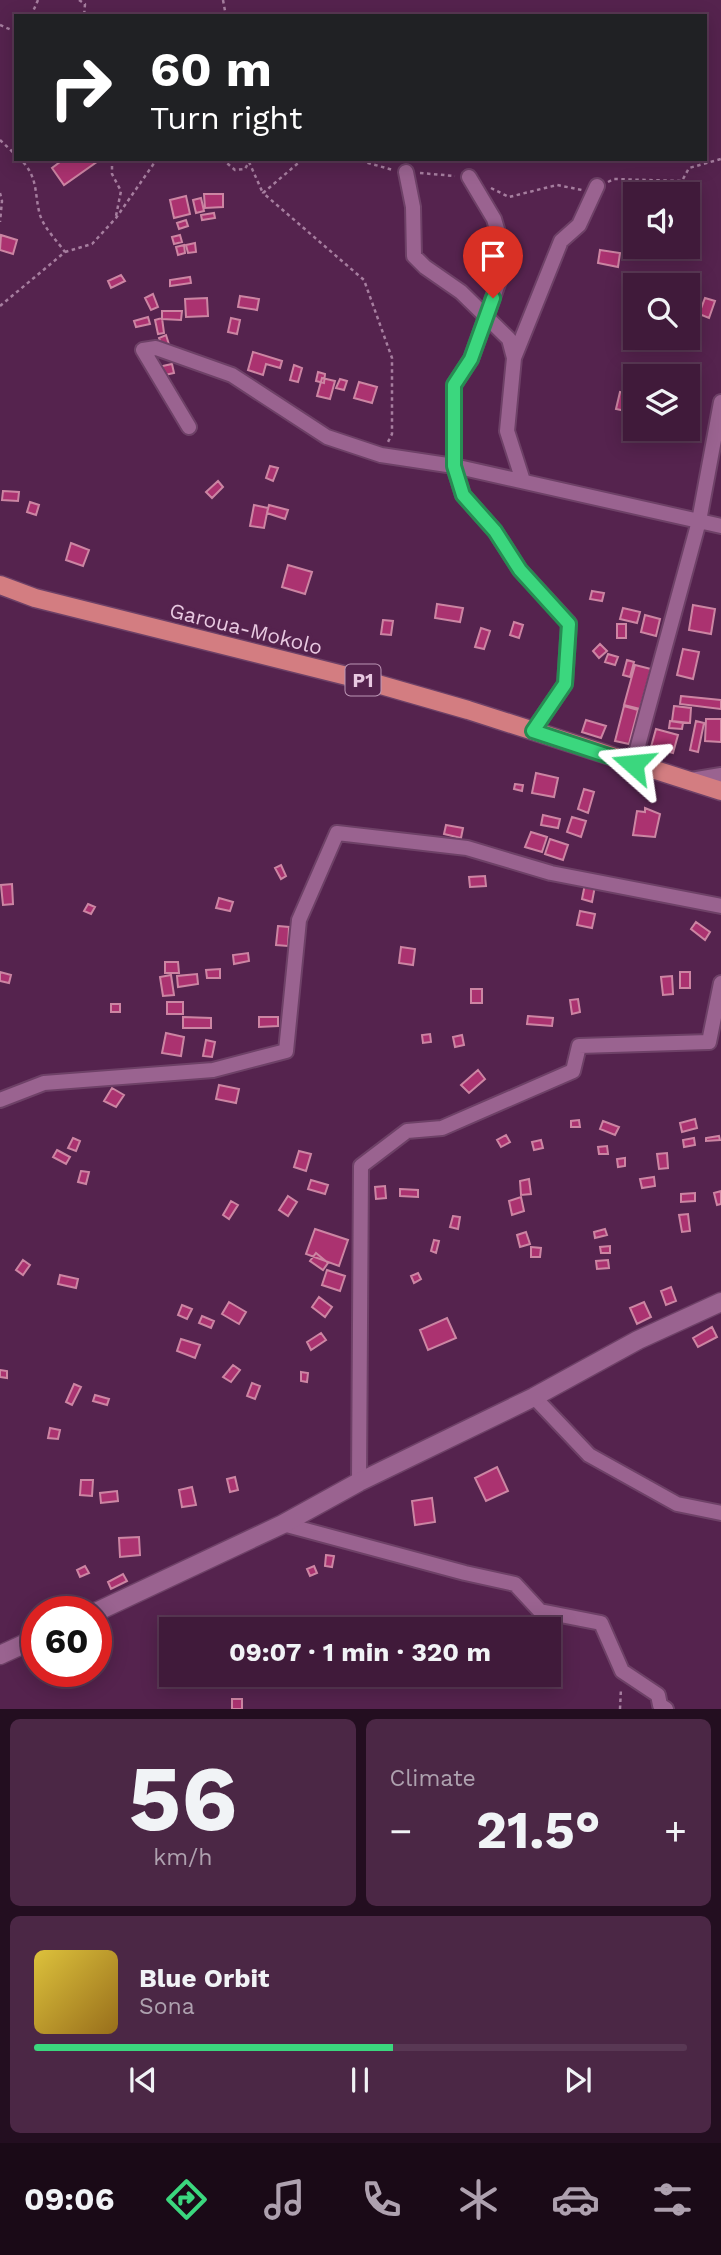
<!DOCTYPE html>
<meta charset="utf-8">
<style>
body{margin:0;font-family:"Work Sans",sans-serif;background:#4b2745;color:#f1f3f6;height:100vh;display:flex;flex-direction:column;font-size:26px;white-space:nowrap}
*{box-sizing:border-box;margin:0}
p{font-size:23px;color:#aea1af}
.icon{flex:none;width:38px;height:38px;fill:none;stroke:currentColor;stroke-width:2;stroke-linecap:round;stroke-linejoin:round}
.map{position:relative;height:1709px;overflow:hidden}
.sheet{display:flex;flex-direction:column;gap:10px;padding:10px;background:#230e20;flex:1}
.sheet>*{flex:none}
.guide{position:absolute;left:14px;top:14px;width:693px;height:147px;border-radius:0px;box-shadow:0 4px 18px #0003,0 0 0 2px #593854;background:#202124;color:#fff;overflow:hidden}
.controls{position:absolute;left:623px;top:182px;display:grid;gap:14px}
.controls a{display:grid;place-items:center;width:77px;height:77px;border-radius:0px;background:#401a3a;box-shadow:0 4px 18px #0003,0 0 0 2px #593854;font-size:35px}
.speed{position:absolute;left:21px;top:1596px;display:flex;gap:14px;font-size:35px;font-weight:700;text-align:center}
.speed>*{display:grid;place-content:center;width:91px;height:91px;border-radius:50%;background:#401a3a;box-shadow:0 4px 18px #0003,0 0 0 2px #593854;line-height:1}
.speed .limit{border:10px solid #d22;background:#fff;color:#111}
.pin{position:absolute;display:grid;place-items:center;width:60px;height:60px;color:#fff;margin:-72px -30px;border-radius:50% 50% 50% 0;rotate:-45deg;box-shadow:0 0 7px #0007}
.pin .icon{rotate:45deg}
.me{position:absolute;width:77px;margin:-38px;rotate:288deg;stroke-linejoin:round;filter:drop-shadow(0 0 5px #0008)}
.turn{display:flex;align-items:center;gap:24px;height:147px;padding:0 21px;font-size:32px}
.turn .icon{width:91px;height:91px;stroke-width:2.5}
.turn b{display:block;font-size:49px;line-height:60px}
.big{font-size:52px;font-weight:700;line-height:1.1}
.sheet .widget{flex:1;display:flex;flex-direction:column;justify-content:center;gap:10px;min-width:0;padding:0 24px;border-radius:10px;background:#4b2745}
.sheet .dial{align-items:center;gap:0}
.dial b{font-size:91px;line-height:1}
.song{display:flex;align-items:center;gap:21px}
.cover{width:84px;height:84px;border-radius:10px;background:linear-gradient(135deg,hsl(50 70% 55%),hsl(40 70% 35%))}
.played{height:7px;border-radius:4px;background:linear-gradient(90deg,#3bd77e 55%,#593854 55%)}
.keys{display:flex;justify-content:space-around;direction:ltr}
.heat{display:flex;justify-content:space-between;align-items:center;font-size:38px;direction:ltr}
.sheet .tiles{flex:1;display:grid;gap:10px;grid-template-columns:1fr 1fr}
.widget:last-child{grid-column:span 2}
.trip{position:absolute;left:159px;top:1617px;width:402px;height:70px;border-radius:0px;background:#401a3a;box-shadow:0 4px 18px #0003,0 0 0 2px #593854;font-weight:700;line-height:70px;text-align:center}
.tabs{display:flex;height:112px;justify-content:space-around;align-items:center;background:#1a0a17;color:#aea1af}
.tabs .icon{width:49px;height:49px}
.tabs .active{color:#3bd77e}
.tabs b{font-size:32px;color:#f1f3f6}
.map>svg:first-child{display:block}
.building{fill:#ab3270;stroke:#cc85a3;stroke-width:2}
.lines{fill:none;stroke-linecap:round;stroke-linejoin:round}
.street-casing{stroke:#6e4167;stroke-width:18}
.secondary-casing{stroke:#6e4167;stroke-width:21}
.primary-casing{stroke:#6e4167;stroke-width:21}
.path{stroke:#a67e9f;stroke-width:2.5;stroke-dasharray:3.5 3.5;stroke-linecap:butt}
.street{stroke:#9a6390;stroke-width:14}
.secondary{stroke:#9a6390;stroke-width:18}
.primary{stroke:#d37d81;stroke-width:18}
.route-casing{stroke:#268c52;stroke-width:18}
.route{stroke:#3bd77e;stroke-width:12}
.labels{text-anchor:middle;stroke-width:7;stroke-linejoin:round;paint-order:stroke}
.shield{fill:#55234e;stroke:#bc97b5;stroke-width:2}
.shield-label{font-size:19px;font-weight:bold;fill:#e8c9e1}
.street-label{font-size:21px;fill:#e8c9e1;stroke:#55234e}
</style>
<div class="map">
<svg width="721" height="1709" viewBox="0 0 721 1709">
<rect width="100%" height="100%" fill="#55234e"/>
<path class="building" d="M64,159H101L64,185L52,168Z
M204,194H223V207L205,208Z
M186,196L190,214L174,218L170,200Z
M201,198L204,211L196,213L193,200Z
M214,213L215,218L202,220L201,215Z
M186,220L188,226L179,229L177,223Z
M1,235L17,240L13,254L0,250Z
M180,235L182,242L174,244L172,237Z
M195,243L196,252L188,253L186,245Z
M184,245L185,253L178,255L176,247Z
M600,250L620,253L618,267L598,263Z
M493,255L502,259L498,268L489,264Z
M121,275L125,281L111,288L108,281Z
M190,277L191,283L170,286V280Z
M153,294L158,307L151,310L145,298Z
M240,296L259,299L257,310L238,307Z
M207,298L208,316L186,317L185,299Z
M705,298L715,301L709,318L699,314Z
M162,311H182L181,320L162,319Z
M148,317L150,324L136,327L134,321Z
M162,318L164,333L158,334L155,320Z
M231,318L240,320L237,334L228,332Z
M166,335L172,354L165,356L159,338Z
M253,352L282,361L280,368L266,364L263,375L248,370Z
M172,364L174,373L160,376L158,367Z
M294,365L302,368L298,382L290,380Z
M318,372L325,374L324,383L316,381Z
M322,378L335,381L330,399L317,396Z
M340,379L347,381L344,390L336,388Z
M359,382L377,387L372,403L354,398Z
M620,392L630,394L626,411L616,409Z
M689,428L698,429L696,439L687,437Z
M270,466L278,468L273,481L266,478Z
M218,481L223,487L212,498L206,492Z
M3,491L19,492L18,501L2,500Z
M30,502L39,505L36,515L27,512Z
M254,505L268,508L264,528L250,526Z
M269,505L288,510L285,519L267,513Z
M71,543L89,550L83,566L66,560Z
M288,565L312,572L305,594L282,587Z
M592,591L604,593L602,601L590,599Z
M437,604L463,608L460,622L435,618Z
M693,605L715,609L711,634L689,630Z
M623,608L640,612L637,623L620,619Z
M645,615L660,619L656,636L641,632Z
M383,620L393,621L391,635L381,634Z
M514,622L523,625L519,638L510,635Z
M617,624H626V638H617Z
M481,628L490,631L484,649L475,647Z
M600,644L607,651L599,658L593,651Z
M683,649L699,652L693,679L677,675Z
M608,654L618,657L615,665L605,662Z
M627,660L634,662L630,677L623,675Z
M635,665L651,669L640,709L624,705Z
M681,696L721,700V709L680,704Z
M624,706L638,710L629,744L615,741Z
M674,706L691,708L690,723L672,721Z
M706,719H721V742L705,741Z
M586,720L606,726L601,738L582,732Z
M670,721L683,723L682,729L669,728Z
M696,721L704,723L698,752L690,750Z
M656,729L678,735L673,753L651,747Z
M536,773L558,778L554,797L532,793Z
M515,784L523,785L522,791L514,789Z
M584,789L594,792L588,813L578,809Z
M645,808L660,814L655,837L633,835L637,811L645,812Z
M543,815L560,819L558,828L541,825Z
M572,817L586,821L581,837L567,832Z
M446,825L463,828L461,838L444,834Z
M531,832L547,837L542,852L525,847Z
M550,839L568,845L563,860L545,854Z
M281,865L286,876L281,879L275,868Z
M485,876L486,886L470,887L469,877Z
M12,884L13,904L3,905L1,885Z
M585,884L595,886L592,902L582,899Z
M219,898L233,902L230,911L216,908Z
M88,904L95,907L91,914L84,911Z
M580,911L595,914L592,928L577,925Z
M696,922L710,932L705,940L691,929Z
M278,926L289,927L288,946L276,945Z
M401,947L415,949L413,965L399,963Z
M248,953L249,961L234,964L233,955Z
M165,962H178L179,973H165Z
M220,969V978H207L206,970Z
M0,972L11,975L9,983L0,981Z
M680,972H690V988H680Z
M197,974L198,984L178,987L177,976Z
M171,975L174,995L163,996L160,977Z
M672,976L673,994L663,995L661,977Z
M471,989H482V1003H471Z
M578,999L580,1012L572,1014L570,1000Z
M167,1002H183V1014H167Z
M111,1004H120V1012H111Z
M528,1016L553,1018L552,1026L527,1024Z
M183,1017L211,1018V1028H183Z
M259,1017H278V1026L259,1027Z
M166,1033L184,1037L181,1056L162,1053Z
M430,1034L431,1042L423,1043L422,1035Z
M462,1035L464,1045L455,1047L453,1037Z
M206,1040L215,1042L212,1057L203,1056Z
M478,1070L485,1079L469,1093L461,1085Z
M219,1085L239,1089L236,1103L216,1099Z
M112,1088L124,1095L116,1107L104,1101Z
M695,1119L697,1128L682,1132L680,1123Z
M579,1120L580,1127H571V1121Z
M603,1121L619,1127L615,1135L600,1129Z
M506,1135L510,1142L501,1147L497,1140Z
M719,1136L720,1140L706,1141V1138Z
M73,1138L80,1141L76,1151L68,1148Z
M694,1138L695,1145L684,1147L683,1140Z
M541,1140L543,1148L534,1150L532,1142Z
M607,1146L608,1154H599L598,1147Z
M57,1150L70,1157L66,1164L53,1157Z
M299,1151L311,1154L306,1171L294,1167Z
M667,1153L668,1168L659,1169L657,1154Z
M625,1158V1166L618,1167L617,1159Z
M81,1171L89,1172L86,1184L78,1182Z
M654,1177L655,1186L642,1188L640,1179Z
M529,1179L531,1194L521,1195L520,1181Z
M311,1180L328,1185L325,1194L308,1189Z
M385,1186L386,1198L376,1199L375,1187Z
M400,1189L418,1190V1197L400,1196Z
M721,1191V1204L717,1205L714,1193Z
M695,1193V1201L681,1202V1194Z
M288,1196L297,1202L288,1216L279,1210Z
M521,1197L524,1211L512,1215L509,1201Z
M231,1201L238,1205L229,1219L223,1215Z
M688,1214L690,1231L682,1232L679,1215Z
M453,1216L460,1217L458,1229L450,1227Z
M315,1229L348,1240L339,1266L306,1254Z
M605,1229L607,1235L595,1238L594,1232Z
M526,1232L530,1244L520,1247L517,1235Z
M434,1240L439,1241L436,1253L431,1251Z
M610,1246V1253H601L600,1247Z
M531,1247L541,1248L540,1257H531Z
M316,1253L328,1263L323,1270L310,1261Z
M23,1260L30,1265L23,1275L16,1270Z
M608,1260L609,1268L597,1269L596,1261Z
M327,1270L345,1276L340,1291L322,1285Z
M418,1273L421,1279L414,1283L411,1276Z
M60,1275L78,1279L76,1288L58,1284Z
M671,1287L676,1301L666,1305L661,1291Z
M319,1297L332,1307L325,1317L312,1307Z
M229,1302L246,1312L239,1324L222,1314Z
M644,1302L651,1317L637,1324L630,1308Z
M182,1305L192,1309L187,1319L178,1315Z
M202,1316L214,1321L211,1328L199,1323Z
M447,1318L456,1338L428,1350L420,1330Z
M712,1327L717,1337L698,1347L693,1338Z
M321,1333L326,1340L311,1350L307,1342Z
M181,1339L200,1345L195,1358L177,1351Z
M233,1365L240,1370L231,1382L223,1377Z
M0,1370L7,1371V1378L0,1377Z
M301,1372L308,1373L307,1382L301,1381Z
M252,1383L260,1386L255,1399L247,1396Z
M74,1384L81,1387L72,1405L66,1402Z
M95,1395L109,1399L107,1405L93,1401Z
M50,1428L60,1430L58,1439L48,1438Z
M497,1467L508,1491L486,1501L475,1478Z
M235,1477L238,1490L230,1492L227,1479Z
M81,1480H93L92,1496L80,1495Z
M192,1487L196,1505L182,1507L179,1490Z
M117,1491L118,1501L101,1503L100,1493Z
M432,1498L435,1522L415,1525L412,1501Z
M139,1537L140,1555L120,1557L119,1538Z
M326,1555L334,1556L332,1567L325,1566Z
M85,1566L89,1573L80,1577L77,1570Z
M314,1566L317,1573L310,1576L307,1569Z
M123,1574L127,1581L111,1589L108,1582Z
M232,1699H242V1709H232Z"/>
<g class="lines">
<defs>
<path id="street" d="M406,172L413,207L414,256L425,267L461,292L509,339L514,358L507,431L523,481
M469,177L494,219L508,267L500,278L471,359L454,385V466L463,495L495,531L520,570L569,623L565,684L533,731
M514,358L561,241L579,225L597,186
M189,427L143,350L156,348L232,375L327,437L381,455L454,466L721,526
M633,764L699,521L721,402
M691,780L721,775
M0,1100L44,1083L213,1070L286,1051L299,920L337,833L467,848L551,873L721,906
M534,1397L589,1455L677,1504L721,1513
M359,1482L361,1166L407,1131L442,1128L573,1071L579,1046L709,1042L721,983
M283,1524L465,1573L515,1584L540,1611L601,1623L622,1671L658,1695L660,1705L666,1709"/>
<path id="secondary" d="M96,1612L283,1524L359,1482L534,1397L638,1340L721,1302
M0,1655L37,1638"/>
<path id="primary" d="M0,585L35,598L367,681L468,710L721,791"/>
</defs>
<use href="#street" class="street-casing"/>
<use href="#secondary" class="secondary-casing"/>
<use href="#primary" class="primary-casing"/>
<path class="path" d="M79,0L85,4L84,16
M223,0L226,16
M31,16L38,0
M0,25L16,32
M0,140L16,155
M112,159V174L121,191L116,216
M222,159L235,170L245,169L249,162L262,191
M303,159L263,193L364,280L392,358V434L388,442
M354,159L393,170
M420,173L455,176
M608,182L614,179L682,181L689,168L721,159
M491,188L509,197L557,185L582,190
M0,193L2,201L0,222
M65,252L92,244L116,218L157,159
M0,306L65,252C58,242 44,228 40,215C34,194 39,177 20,159
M620,1709L621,1688"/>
<use href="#street" class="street"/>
<use href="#secondary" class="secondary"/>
<use href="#primary" class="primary"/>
</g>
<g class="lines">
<defs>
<path id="route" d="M493,298L471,359L454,385V466L463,495L495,531L520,570L569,624L565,684L533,731L633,764"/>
</defs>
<use href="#route" class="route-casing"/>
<use href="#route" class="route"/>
</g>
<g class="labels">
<rect class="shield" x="345.5" y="664.5" width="35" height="31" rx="5"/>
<g class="shield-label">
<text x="363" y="687">P1</text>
</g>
<g class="street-label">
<text transform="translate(246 629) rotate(14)" y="7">Garoua-Mokolo</text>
</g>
</g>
</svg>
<div class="controls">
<a><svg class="icon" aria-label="sound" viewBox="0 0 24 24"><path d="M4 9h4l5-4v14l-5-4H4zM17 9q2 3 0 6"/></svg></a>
<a><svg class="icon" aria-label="search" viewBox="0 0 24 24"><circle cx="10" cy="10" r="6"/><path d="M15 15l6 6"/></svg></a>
<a><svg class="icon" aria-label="layers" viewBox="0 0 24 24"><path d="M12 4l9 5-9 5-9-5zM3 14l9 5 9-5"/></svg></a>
</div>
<div class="speed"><div class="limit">60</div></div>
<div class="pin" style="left:493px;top:298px;background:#d93025"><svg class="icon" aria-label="arrive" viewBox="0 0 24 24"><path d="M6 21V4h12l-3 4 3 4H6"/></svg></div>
<svg class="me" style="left:633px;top:764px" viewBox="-20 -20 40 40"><path d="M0-17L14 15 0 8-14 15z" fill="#3bd77e" stroke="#fff" stroke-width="4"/></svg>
<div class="trip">09:07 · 1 min · 320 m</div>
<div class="guide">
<div class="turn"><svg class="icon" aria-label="right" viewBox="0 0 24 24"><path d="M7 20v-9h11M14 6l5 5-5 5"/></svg><div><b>60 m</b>Turn right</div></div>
</div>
</div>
<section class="sheet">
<div class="tiles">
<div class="widget dial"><b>56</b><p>km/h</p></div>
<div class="widget"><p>Climate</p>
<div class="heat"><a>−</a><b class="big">21.5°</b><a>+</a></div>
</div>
<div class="widget">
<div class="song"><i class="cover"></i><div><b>Blue Orbit</b><p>Sona</p></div></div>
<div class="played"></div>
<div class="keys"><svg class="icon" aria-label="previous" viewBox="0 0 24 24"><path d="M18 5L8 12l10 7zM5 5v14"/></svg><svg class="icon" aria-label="pause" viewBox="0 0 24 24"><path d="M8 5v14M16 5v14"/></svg><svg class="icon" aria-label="next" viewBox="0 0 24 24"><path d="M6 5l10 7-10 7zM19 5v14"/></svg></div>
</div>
</div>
</section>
<nav class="tabs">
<b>09:06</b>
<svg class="icon active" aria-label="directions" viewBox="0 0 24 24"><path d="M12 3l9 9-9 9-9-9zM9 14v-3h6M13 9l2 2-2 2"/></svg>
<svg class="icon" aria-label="music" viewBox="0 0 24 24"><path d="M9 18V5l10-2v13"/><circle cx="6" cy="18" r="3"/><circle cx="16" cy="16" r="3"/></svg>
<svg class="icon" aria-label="phone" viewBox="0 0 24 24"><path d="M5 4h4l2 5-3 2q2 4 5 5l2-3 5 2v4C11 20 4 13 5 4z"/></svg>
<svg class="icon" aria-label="climate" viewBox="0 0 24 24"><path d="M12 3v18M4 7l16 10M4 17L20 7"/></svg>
<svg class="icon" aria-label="car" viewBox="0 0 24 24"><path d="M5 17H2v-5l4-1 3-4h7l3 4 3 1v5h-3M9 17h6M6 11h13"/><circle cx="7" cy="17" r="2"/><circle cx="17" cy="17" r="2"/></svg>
<svg class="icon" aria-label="filters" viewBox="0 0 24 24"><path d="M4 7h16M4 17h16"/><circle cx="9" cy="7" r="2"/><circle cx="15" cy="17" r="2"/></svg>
</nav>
